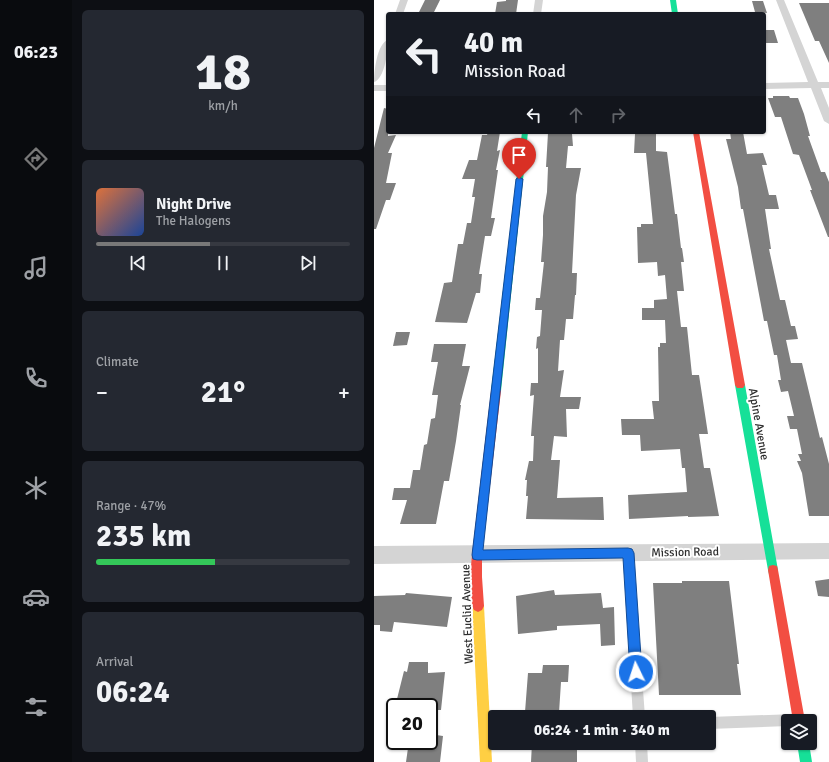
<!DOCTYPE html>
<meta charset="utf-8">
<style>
body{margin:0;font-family:Signika,sans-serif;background:#242831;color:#f1f3f6;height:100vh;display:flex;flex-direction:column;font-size:15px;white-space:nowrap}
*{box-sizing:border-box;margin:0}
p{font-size:13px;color:#9ea1a6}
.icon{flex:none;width:22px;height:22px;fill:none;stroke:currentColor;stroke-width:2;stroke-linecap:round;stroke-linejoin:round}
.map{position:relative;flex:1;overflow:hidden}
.drawer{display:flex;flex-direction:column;gap:10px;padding:10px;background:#0d0f14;width:302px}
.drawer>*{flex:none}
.guide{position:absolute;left:12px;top:12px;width:380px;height:122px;border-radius:4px;box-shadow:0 1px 3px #0004;background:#171b24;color:#f1f3f6;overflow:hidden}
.fabs{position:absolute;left:407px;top:714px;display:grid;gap:8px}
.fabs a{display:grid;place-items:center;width:36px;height:36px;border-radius:4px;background:#171b24;box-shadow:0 1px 3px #0004;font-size:20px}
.speed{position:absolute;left:12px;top:698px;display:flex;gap:8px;font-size:20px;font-weight:700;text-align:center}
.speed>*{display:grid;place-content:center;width:52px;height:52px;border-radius:50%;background:#171b24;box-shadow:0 1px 3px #0004;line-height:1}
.speed .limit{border:2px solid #111;border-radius:6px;background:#fff;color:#111}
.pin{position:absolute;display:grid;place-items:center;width:34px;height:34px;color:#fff;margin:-41px -17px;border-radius:50% 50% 50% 0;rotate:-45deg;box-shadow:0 0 4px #0007}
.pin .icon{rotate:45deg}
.me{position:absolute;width:44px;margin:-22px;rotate:356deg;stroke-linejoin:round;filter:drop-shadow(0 0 3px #0008)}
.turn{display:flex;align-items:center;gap:14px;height:84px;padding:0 12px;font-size:18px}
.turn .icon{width:52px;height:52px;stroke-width:2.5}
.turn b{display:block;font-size:28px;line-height:34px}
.lanes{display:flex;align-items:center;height:38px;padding:0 12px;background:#0003;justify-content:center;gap:20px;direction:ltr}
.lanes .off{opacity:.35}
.big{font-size:30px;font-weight:700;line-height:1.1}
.drawer .widget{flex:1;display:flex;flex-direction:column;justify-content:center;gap:6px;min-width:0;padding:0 14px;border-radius:6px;background:#242831}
.drawer .dial{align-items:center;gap:0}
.dial b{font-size:52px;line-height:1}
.song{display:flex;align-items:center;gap:12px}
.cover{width:48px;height:48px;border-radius:6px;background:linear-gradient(135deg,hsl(20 70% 55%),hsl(220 70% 35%))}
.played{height:4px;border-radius:2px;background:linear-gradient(90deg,#787878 45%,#363941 45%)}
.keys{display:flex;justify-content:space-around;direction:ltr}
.heat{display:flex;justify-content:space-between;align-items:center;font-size:22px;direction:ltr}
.charge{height:6px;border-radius:3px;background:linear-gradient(90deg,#34c759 47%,#363941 0)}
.trip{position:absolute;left:114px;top:710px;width:228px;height:40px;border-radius:4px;background:#171b24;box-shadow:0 1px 3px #0004;font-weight:700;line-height:40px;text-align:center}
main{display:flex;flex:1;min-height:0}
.tabs{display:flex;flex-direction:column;width:72px;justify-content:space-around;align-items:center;background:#090b0e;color:#9ea1a6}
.tabs .icon{width:28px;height:28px}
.tabs .active{color:#787878}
.tabs b{font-size:18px;color:#f1f3f6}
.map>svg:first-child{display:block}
.building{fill:#7f7f7f}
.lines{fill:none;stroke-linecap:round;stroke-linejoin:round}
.lane{fill:#d4d4d4;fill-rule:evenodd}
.street{fill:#d4d4d4;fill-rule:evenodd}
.fast{fill:#16e098;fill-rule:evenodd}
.slow{fill:#ffcf43;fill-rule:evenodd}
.jam{fill:#f24e42;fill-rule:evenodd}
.route{fill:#1a73e8;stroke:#114b97}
.labels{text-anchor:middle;stroke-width:4;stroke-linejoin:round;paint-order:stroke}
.street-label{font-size:12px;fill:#2f2f2f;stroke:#fff}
</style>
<main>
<nav class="tabs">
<b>06:23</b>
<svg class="icon active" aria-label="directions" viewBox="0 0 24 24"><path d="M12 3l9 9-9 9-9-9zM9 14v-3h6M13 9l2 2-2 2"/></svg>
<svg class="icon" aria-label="music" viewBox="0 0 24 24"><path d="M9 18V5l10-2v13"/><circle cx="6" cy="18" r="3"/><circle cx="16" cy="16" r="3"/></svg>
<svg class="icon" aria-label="phone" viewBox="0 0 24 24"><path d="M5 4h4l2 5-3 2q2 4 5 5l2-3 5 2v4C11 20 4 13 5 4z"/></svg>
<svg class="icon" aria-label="climate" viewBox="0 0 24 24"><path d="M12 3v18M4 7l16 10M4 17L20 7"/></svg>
<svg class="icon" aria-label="car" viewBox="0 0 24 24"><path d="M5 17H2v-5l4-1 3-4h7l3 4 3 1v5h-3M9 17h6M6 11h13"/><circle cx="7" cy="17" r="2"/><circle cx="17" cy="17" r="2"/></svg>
<svg class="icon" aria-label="filters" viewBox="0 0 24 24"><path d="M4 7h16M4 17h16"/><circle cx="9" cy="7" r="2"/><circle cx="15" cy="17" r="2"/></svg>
</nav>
<section class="drawer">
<div class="widget dial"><b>18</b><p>km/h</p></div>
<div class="widget">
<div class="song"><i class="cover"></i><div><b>Night Drive</b><p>The Halogens</p></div></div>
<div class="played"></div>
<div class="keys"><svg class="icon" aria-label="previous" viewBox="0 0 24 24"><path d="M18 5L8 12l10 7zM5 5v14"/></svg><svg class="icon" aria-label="pause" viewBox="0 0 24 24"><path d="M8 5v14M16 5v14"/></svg><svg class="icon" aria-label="next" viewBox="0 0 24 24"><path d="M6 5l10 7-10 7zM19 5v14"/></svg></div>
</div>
<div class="widget"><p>Climate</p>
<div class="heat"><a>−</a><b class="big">21°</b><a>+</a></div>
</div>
<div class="widget"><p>Range · 47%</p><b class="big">235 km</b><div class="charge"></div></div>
<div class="widget"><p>Arrival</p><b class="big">06:24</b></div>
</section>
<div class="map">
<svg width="455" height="762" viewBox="0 0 455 762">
<rect width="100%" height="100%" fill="#fff"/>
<path class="building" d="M51,0H66L59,14H44Z
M132,0H144L142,14H121L123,2L132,1Z
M378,1H389L393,13L381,12Z
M425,3H455V63L445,41H441Z
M390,30H400L404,43H392Z
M399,96H415L416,98H424L430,114L436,136H434L447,172H451L455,182V237H454L436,190H438L425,155L419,154L407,117H401L394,98H399Z
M10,108L14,109V136L22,135L14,153H18L12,183H22L16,200H12L2,229H0V148Z
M114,132H126L123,151L126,150L122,170H124L117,218H121L117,236H111L105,274H108L106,293H102L93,323L61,322L70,283L78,282L84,244H89L93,223H97L101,197H98L101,179H88L95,160H103L108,135H113Z
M356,132H369L373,154L389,153L393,165H388L395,195H402L405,209H391L397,249H395L406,300H411L417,326H421L424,339L412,340L417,363H428L446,438L448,437L455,464V516H435L428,473L423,461H427L424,454H428L423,429H416L413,416H420L414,391L407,392L404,380H407L403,355H400L393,321H390L369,209H367L364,187L352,139H357Z
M174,133L198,134L199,146H194L192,168H207L202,195L198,273H203L202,295H201L199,319H192L190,340H186L184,371L190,370L186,397H207L205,409H192L193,437L180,436L177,460H186L183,498L229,497L230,520L152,519L154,496H152L153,480H151L155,461H159L160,436H157L160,395L156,396L157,383H164V348L162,349L163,337L166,336L168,310H161L162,298H166L170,262H167L169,235V216L173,192L174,167H172Z
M261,134H282V151L293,152L301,214H303L307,248H308L310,262H307L310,291H303L307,327H313L318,375H325L334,434H325L330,468H336L345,516L314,517V516L255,519L254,495L313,492L311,468H308L306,449L267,451L266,435H248L247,419H280L278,401H285L284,347H286V343H292L291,320H268V308H280V300L293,299L291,275L284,276L283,262L264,263L263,227H267V224H279L272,153H260Z
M22,332H36L33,345L19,346Z
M60,344H92L88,366H96L86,405H87L82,441L75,481H70L62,524H26L33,500H18L20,488H36L39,470H46L50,445L53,444L57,419L61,418L64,395H58L64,362H57Z
M455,579V597L444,596L441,581Z
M308,581H355L365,664H363L367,695H285L279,583H308Z
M180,590L181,595L227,593L229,608L240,607L241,645L227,646L226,624L183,626V630L144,634L142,596Z
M32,593L78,597L73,627L20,622L18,632L6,631V625H0V596L31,595Z
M35,662H54V673L71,672L67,710H55V707H33L34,699H23L30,671L33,672Z
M169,665H195L194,682H187L185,713L151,712L154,673H168Z
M55,734L69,736L66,762H32L35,741H55Z
M158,743H203V762H157Z"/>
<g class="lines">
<path class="lane" d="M254,548L257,550L259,553L271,717H259L249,553L251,550Z
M420,714L424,716L425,721H414V726L335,729V717Z
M261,743H273L274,762H262Z"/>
<path class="street" d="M26,0H34L29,14H21Z
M161,0H169L167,14H159Z
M402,0H410L444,82H455V88H447L455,108V124L450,121L437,88L390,89V83L434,82Z
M14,40C14,50 11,79 0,82C0,72 3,43 14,40Z
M0,85H14V91H0Z
M455,543V559L0,564V546Z"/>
<path class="fast" d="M296,0H302L304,14H298Z
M148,132H154L127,391L125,394H119L117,391Z
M366,381L369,382L371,385L404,570L403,574L399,575L395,574L394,570L361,385L363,382Z
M423,743H435L438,762H426Z"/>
<path class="slow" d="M104,600L108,602L110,606L118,762H106L98,606L100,602Z"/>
<path class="jam" d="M319,132H325L371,385L369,388H363L361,385Z
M122,387L125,388L127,391L108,555V577L110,606L108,610L104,612L100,610L98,606L96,577L98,555L117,391L119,388Z
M399,565L403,566L404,570L431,721H419L394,570L395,566Z"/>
</g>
<path class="route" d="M145,177L149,179L109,550L254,548L258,549L260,553L268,672L267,677L262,678L258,677L256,672L249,558L103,560L99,559L98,555L142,179Z"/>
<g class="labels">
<g class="street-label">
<text transform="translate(385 424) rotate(80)" y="4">Alpine Avenue</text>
<text transform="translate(311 552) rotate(-1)" y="4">Mission Road</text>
<text transform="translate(93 614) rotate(-92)" y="4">West Euclid Avenue</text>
</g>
</g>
</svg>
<div class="fabs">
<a><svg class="icon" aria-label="layers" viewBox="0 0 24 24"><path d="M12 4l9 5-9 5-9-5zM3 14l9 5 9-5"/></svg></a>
</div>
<div class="speed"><div class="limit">20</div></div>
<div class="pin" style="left:145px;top:179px;background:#d93025"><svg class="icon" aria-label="arrive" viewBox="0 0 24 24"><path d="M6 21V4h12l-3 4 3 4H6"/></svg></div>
<svg class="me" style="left:262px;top:672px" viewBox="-20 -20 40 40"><circle r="17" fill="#1a73e8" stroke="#fff" stroke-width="3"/><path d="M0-11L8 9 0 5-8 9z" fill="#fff"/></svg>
<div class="trip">06:24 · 1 min · 340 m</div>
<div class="guide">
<div class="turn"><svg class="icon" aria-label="left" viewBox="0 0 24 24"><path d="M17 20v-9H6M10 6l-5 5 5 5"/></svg><div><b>40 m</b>Mission Road</div></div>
<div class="lanes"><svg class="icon" aria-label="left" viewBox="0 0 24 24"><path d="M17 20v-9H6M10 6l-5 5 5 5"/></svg><svg class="icon off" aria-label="ahead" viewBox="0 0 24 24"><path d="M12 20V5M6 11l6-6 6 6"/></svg><svg class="icon off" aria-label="right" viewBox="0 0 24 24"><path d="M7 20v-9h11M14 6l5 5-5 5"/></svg></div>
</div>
</div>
</main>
